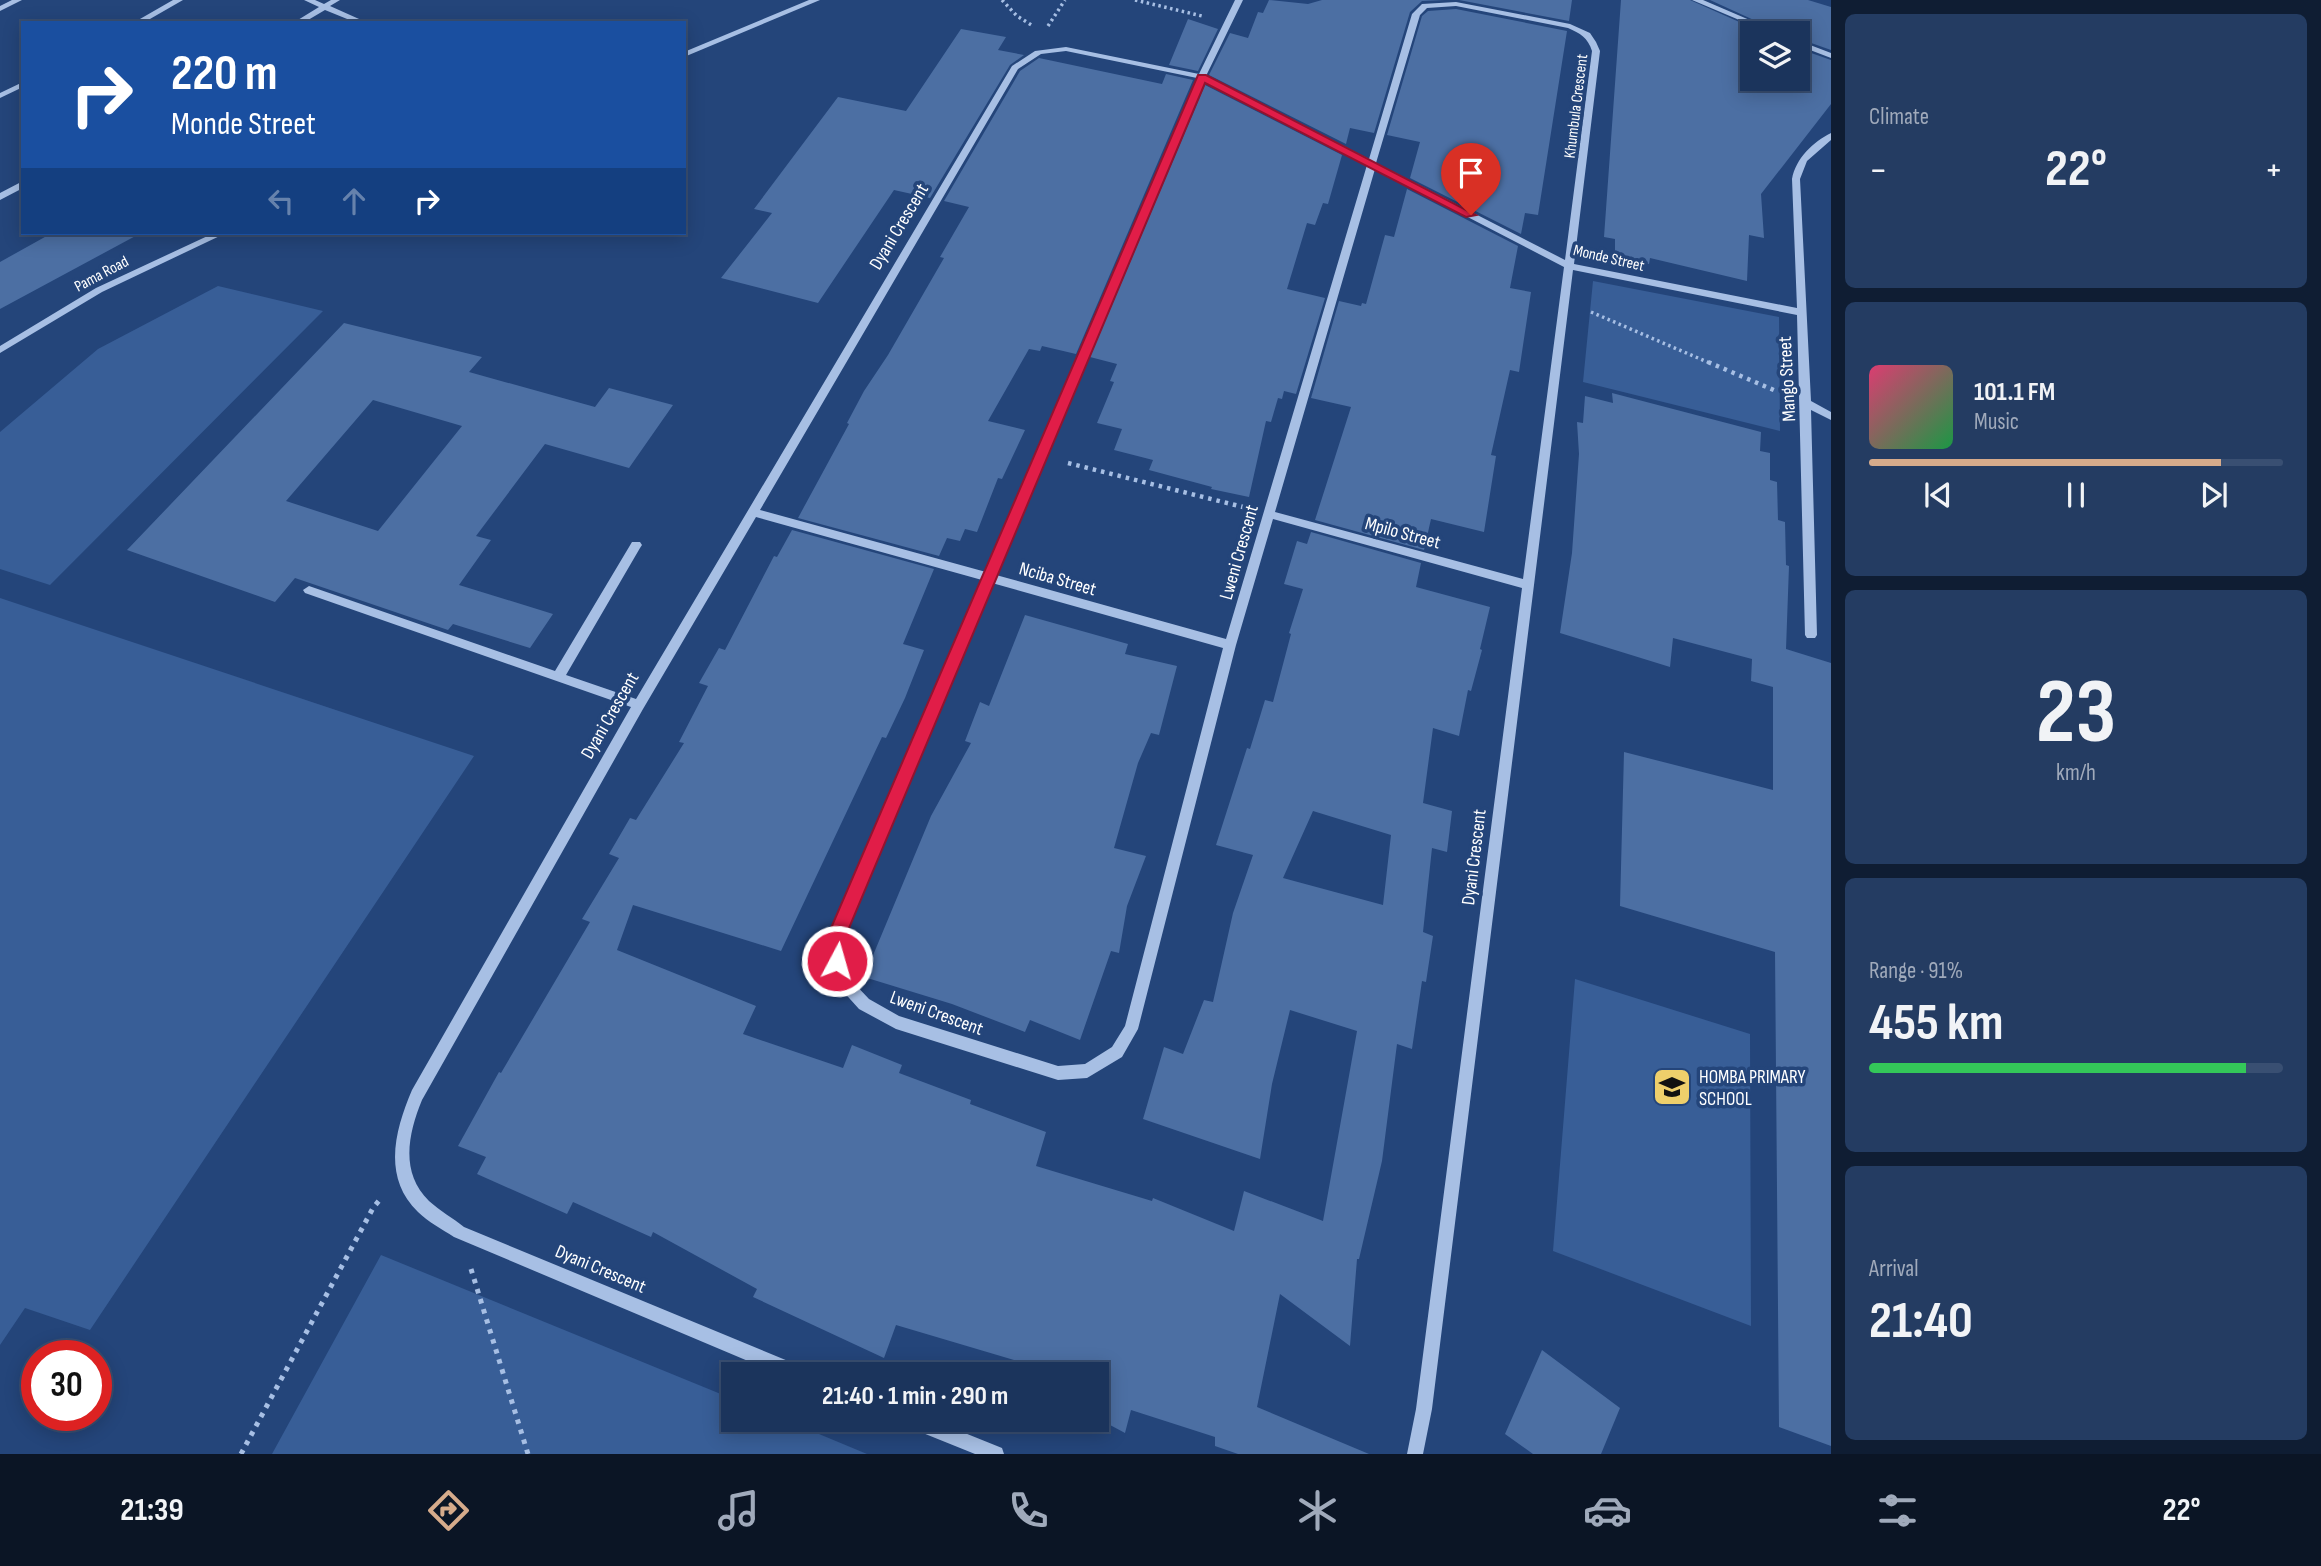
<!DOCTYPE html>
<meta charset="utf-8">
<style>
body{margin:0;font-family:"Sofia Sans Condensed",sans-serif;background:#243c62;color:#f1f3f6;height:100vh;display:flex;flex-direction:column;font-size:26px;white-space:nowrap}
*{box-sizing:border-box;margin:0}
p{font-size:23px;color:#a0aabb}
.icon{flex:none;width:38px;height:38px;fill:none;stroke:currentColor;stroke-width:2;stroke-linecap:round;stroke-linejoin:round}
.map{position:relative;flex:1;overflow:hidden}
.side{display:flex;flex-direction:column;gap:14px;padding:14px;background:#0f1d33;width:490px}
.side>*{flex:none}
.banner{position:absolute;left:21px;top:21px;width:665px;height:214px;border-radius:0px;box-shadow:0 4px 18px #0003,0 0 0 2px #394f72;background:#1a4fa0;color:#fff;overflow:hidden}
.tools{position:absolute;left:1740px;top:21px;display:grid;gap:14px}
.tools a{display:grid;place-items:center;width:70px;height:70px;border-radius:0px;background:#1b345c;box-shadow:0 4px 18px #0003,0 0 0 2px #394f72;font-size:35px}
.speed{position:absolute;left:21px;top:1340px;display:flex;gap:14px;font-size:35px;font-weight:700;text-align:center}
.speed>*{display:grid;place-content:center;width:91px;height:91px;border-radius:50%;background:#1b345c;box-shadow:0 4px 18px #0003,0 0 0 2px #394f72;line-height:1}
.speed .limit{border:10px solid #d22;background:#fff;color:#111}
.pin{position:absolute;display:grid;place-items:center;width:60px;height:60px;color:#fff;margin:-72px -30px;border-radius:50% 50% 50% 0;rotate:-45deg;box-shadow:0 0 7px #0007}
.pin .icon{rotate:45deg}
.me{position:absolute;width:77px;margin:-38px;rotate:6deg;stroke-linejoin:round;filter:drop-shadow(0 0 5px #0008)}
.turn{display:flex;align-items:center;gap:24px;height:147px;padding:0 35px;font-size:32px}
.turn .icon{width:91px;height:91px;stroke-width:2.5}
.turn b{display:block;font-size:49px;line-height:60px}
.lanes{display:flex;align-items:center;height:66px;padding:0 35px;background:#0003;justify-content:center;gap:35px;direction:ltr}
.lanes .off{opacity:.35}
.big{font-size:52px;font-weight:700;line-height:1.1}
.side .widget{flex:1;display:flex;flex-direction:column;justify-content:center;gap:10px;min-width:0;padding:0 24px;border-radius:10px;background:#243c62}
.side .dial{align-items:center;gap:0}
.dial b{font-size:91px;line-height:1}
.song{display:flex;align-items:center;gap:21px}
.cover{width:84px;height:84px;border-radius:10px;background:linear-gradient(135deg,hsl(340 70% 55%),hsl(140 70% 35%))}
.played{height:7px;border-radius:4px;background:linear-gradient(90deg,#d6ab8b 85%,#394f72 85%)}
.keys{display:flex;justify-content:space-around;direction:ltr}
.heat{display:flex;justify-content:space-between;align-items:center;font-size:38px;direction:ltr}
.charge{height:10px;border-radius:5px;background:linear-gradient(90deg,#34c759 91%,#394f72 0)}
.trip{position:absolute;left:721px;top:1362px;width:388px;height:70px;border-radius:0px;background:#1b345c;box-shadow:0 4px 18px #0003,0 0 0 2px #394f72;font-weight:700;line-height:70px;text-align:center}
.tab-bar{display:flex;height:112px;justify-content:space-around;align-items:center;background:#0b1525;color:#a0aabb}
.tab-bar .icon{width:49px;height:49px}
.tab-bar .active{color:#d6ab8b}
.tab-bar b{font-size:32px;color:#f1f3f6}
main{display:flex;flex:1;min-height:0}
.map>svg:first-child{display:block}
.green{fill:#385e97}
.building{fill:#4c6fa3;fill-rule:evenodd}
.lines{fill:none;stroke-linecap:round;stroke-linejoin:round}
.path-far2{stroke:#a7bfe4;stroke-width:3.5;stroke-dasharray:2.5 3.5;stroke-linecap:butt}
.path-far1{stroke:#a7bfe4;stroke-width:4.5;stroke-dasharray:3.5 5;stroke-linecap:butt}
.path{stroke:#a7bfe4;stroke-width:5;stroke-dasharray:4.5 6;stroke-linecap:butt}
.minor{fill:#a7bfe4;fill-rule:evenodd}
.route{fill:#e11d48;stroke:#92132f;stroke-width:2}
.labels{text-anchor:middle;stroke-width:7;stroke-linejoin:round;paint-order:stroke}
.far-street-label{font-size:16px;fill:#fff;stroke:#24457a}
.street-label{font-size:19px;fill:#fff;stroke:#24457a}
.poi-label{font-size:19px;fill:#fff;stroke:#24457a;text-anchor:start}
</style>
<main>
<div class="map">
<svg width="1831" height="1454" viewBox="0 0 1831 1454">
<rect width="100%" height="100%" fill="#24457a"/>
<path class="green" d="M1593,281L1779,317L1780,431L1583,382Z
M218,286L323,311L50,585L0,569V432L98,349Z
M0,598L474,756L90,1330L25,1308L0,1345Z
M1575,979L1750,1034L1751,1326L1553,1251Z
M381,1255L733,1399V1419H783L867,1454H272Z"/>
<path class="building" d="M1269,0L1308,4L1322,0H1445L1422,1L1410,12L1374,133L1350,128L1346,144L1209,75L1230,33L1248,38L1258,12L1263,13Z
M1459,0H1572L1569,21Z
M1621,0H1690L1764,33H1752V79H1797V48L1831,60V104L1761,194L1764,238L1749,235L1747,281L1650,258L1649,264L1615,257V239L1604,237Z
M1710,0H1808L1831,7V50L1797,38V33H1782Z
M1456,9L1567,31L1538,215L1525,213L1521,234L1410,178L1420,142L1387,135L1422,16L1428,11Z
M1188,19L1218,29L1198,71L1169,65Z
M961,29L1006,37L998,50L1024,55L1010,65L930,198L894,190L818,303L721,278L772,213L754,209L838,97L906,111Z
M1039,58L1162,84L1166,74L1193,80L1076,354L1042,346L1040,351L1029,349L988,421L1025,430L1002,479L998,478L977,532L965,529L960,541L947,538L939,556L798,518L849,424L847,423L864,391L888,355L944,258L940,257L969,207L944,201L1020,71Z
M1205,85L1342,155L1328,204L1323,203L1315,225L1307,223L1287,289L1325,298L1296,394L1284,391L1282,399L1278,398L1271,422L1266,421L1249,497L1211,489L1212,487L1149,470L1153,460L1114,450L1122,429L1097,423L1114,382L1110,381L1117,364L1090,357Z
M1407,189L1518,246L1510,288L1531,292L1519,372L1510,370L1491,455L1496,456L1484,532L1431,519L1424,550L1315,520L1351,407L1311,398L1339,301L1361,306L1362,303L1366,304L1385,235L1394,237Z
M52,233H141L0,309V262Z
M344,323L482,357L469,372L595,407L609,388L673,405L629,468L545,444L476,536L491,540L459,585L553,614L530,648L453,624L448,630L295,578L275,602L127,550ZM373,400L462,426L378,531L286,501Z
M1612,393L1761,432L1760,451L1770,453V480L1777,482L1778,520L1785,522L1786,565L1789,566L1786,649L1831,663V1446L1779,1427L1775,952L1620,906L1624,752L1773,790V687L1751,681L1752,659L1673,638L1670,667L1560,633L1572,553L1579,454L1577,422L1583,423L1585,396L1613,403Z
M792,530L934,569L903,644L924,650L905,698L886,738L882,737L781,951L633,905L617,950L756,1006L743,1034L843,1068L852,1045L902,1065L899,1073L971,1100L970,1104L1046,1132L1036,1166L1152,1201L1153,1198L1234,1231L1244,1191L1323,1221L1357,1031L1290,1010L1272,1084L1260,1159L1143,1119L1164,1047L1183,1054L1204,1000L1213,1002L1233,913L1253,855L1216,845L1247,748L1250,749L1265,700L1273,702L1291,634L1289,633L1303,589L1284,584L1297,541L1307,544L1311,532L1421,563L1416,587L1490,607L1480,649L1482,650L1471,691L1468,690L1459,736L1433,728L1423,803L1452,811L1447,852L1432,848L1423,932L1433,936L1426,982L1422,981L1412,1049L1397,1044L1382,1161L1359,1259H1357L1350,1346L1280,1294L1257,1407L1369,1454H1238L1215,1446V1437L1131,1410L1125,1433L1097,1418V1374H1010L1014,1360L896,1325L884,1358L753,1297L757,1289L653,1232L651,1237L573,1202L567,1214L477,1174L486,1157L458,1146L499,1072L501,1073L590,922L582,919L619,858L609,854L630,818L636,820L684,743L679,742L708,686L699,683L719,648L725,650L774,556L777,557ZM1313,811L1391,835L1383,905L1283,878Z
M1025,615L1128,644L1125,654L1177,666L1159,735L1151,733L1138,763L1114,848L1146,856L1127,906L1119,953L1111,951L1080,1040L1030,1020L1025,1032L952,1004L864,977L931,816L971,743L965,741L980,702L989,706Z
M1542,1350L1620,1408L1601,1454H1533L1505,1434Z"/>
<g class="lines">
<path class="path-far2" d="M1002,0L1017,16L1033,26
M1135,0L1202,16
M1048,26L1065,0
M1591,312L1712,364"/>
<path class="path-far1" d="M1708,362L1776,391
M1068,463L1243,507"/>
<path class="path" d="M471,1269L528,1454
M241,1454L373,1208L382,1197"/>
<path class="minor" d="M12,0H22L0,11V6Z
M173,0H183L143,23H133Z
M304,0H315L324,4L331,0H340L330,6L368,23H357L325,10L303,23H293L319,7Z
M809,0H820L684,57V52Z
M1235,0H1243L1206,76L1369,159L1412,14L1422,4L1456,2L1570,24L1590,33L1596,42L1600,51L1574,264L1797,308L1792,179C1796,158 1813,142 1831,133V140L1807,161L1800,179L1811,401L1831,412V420L1811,410L1817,635L1815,638H1807L1805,635L1797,315L1573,270L1432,1409L1423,1454H1407L1416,1409L1522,588L1273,519L1236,645L1138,1029L1122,1057L1087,1078L1058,1080L896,1029L859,1009L841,989L830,961L833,928L982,580L756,517L643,709L422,1100C408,1134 400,1173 429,1201C440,1211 453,1218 464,1227L805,1368L807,1374H779L454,1237C442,1229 428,1222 418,1212C382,1177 395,1130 412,1090L631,707L305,593L303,590L309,586L555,671L632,542H640L642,545L640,548L566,675L636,699L1012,66L1035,51L1066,47L1199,74ZM1456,6L1568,28C1580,33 1588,38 1592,51L1565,260L1376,163L1420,15L1427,8ZM1066,51L1197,78L986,572L760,510L1018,69L1041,54ZM1204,81L1367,165L1226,639L996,575ZM1375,169L1564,267L1523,579L1275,512ZM992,583L1223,648L1125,1026L1112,1047L1085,1064L1058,1066L899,1016L869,999L851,980L844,961L847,928Z
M1692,0H1703L1780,33H1770Z
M1797,40L1831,53V58L1797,45Z
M23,82V87L0,98V93Z
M23,181V188L0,200V193Z
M214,233H226L102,292L0,353V346L96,288Z
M901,1419H930L1002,1448L1004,1454H975L903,1425Z"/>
</g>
<path class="route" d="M1198,75H1206L1476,215L1466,217L1205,83L849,928L844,967L837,969L831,967L828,961L831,928Z"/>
<defs>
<symbol id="school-square" viewBox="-11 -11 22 22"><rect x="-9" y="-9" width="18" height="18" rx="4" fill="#eecf6b" stroke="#24457a"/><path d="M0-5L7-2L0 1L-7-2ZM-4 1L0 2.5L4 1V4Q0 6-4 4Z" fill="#111"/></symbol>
</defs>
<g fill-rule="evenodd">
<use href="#school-square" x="1650" y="1065" width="44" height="44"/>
</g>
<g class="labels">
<g class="far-street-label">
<text transform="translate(1575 106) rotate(-83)" y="6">Khumbula Crescent</text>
<text transform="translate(1609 257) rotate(13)" y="6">Monde Street</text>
<text transform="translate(101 273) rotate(-28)" y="6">Pama Road</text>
</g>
<g class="street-label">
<text transform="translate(898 226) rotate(-59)" y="7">Dyani Crescent</text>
<text transform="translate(1786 379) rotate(-93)" y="7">Mango Street</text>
<text transform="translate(1403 532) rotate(15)" y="7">Mpilo Street</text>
<text transform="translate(1238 552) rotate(-74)" y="7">Lweni Crescent</text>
<text transform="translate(1058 578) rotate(16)" y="7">Nciba Street</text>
<text transform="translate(609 715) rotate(-60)" y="7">Dyani Crescent</text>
<text transform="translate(1473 857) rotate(-83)" y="7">Dyani Crescent</text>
<text transform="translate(937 1012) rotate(20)" y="7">Lweni Crescent</text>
<text transform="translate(601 1268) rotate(23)" y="7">Dyani Crescent</text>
</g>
<g class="poi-label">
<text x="1699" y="1083">HOMBA PRIMARY<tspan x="1699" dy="22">SCHOOL</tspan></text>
</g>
</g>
</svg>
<div class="tools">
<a><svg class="icon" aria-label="layers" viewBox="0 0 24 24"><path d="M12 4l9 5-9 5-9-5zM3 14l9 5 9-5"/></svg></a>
</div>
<div class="speed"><div class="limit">30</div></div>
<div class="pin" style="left:1471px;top:215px;background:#d93025"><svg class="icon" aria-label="arrive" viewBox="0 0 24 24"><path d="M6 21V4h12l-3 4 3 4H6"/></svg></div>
<svg class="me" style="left:837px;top:961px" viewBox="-20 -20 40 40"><circle r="17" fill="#e11d48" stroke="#fff" stroke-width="3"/><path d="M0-11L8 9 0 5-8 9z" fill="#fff"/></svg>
<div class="trip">21:40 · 1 min · 290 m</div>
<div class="banner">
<div class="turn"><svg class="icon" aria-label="right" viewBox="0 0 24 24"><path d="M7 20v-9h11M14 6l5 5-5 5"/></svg><div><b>220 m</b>Monde Street</div></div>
<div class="lanes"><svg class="icon off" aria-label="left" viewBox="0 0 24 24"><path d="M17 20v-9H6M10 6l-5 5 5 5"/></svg><svg class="icon off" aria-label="ahead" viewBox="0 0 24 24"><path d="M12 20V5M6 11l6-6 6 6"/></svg><svg class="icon" aria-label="right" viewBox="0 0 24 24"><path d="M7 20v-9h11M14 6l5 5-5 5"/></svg></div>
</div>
</div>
<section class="side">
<div class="widget"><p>Climate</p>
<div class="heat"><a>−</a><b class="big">22°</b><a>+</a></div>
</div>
<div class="widget">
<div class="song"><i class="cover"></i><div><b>101.1 FM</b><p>Music</p></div></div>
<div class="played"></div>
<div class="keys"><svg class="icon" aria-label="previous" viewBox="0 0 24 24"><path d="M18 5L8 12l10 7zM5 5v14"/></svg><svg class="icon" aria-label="pause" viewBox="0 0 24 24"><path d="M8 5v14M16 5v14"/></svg><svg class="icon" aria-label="next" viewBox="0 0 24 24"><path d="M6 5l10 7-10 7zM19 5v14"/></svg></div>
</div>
<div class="widget dial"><b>23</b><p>km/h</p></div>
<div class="widget"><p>Range · 91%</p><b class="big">455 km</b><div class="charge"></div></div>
<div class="widget"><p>Arrival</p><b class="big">21:40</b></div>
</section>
</main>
<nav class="tab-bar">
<b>21:39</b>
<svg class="icon active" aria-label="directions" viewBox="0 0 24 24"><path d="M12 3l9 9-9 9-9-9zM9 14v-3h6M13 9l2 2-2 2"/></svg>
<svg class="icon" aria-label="music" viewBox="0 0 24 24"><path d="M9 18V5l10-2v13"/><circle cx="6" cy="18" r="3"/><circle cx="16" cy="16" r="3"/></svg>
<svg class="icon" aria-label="phone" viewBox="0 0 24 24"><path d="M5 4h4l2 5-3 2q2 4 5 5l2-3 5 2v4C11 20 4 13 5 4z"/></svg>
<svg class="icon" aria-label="climate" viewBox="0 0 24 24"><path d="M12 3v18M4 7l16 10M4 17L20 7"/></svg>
<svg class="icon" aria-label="car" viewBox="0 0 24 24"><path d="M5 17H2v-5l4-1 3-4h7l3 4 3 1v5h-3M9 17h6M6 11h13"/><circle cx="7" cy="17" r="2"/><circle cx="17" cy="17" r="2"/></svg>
<svg class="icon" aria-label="filters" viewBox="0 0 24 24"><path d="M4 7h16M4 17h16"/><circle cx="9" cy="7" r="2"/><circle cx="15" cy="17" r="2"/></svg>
<b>22°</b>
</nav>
